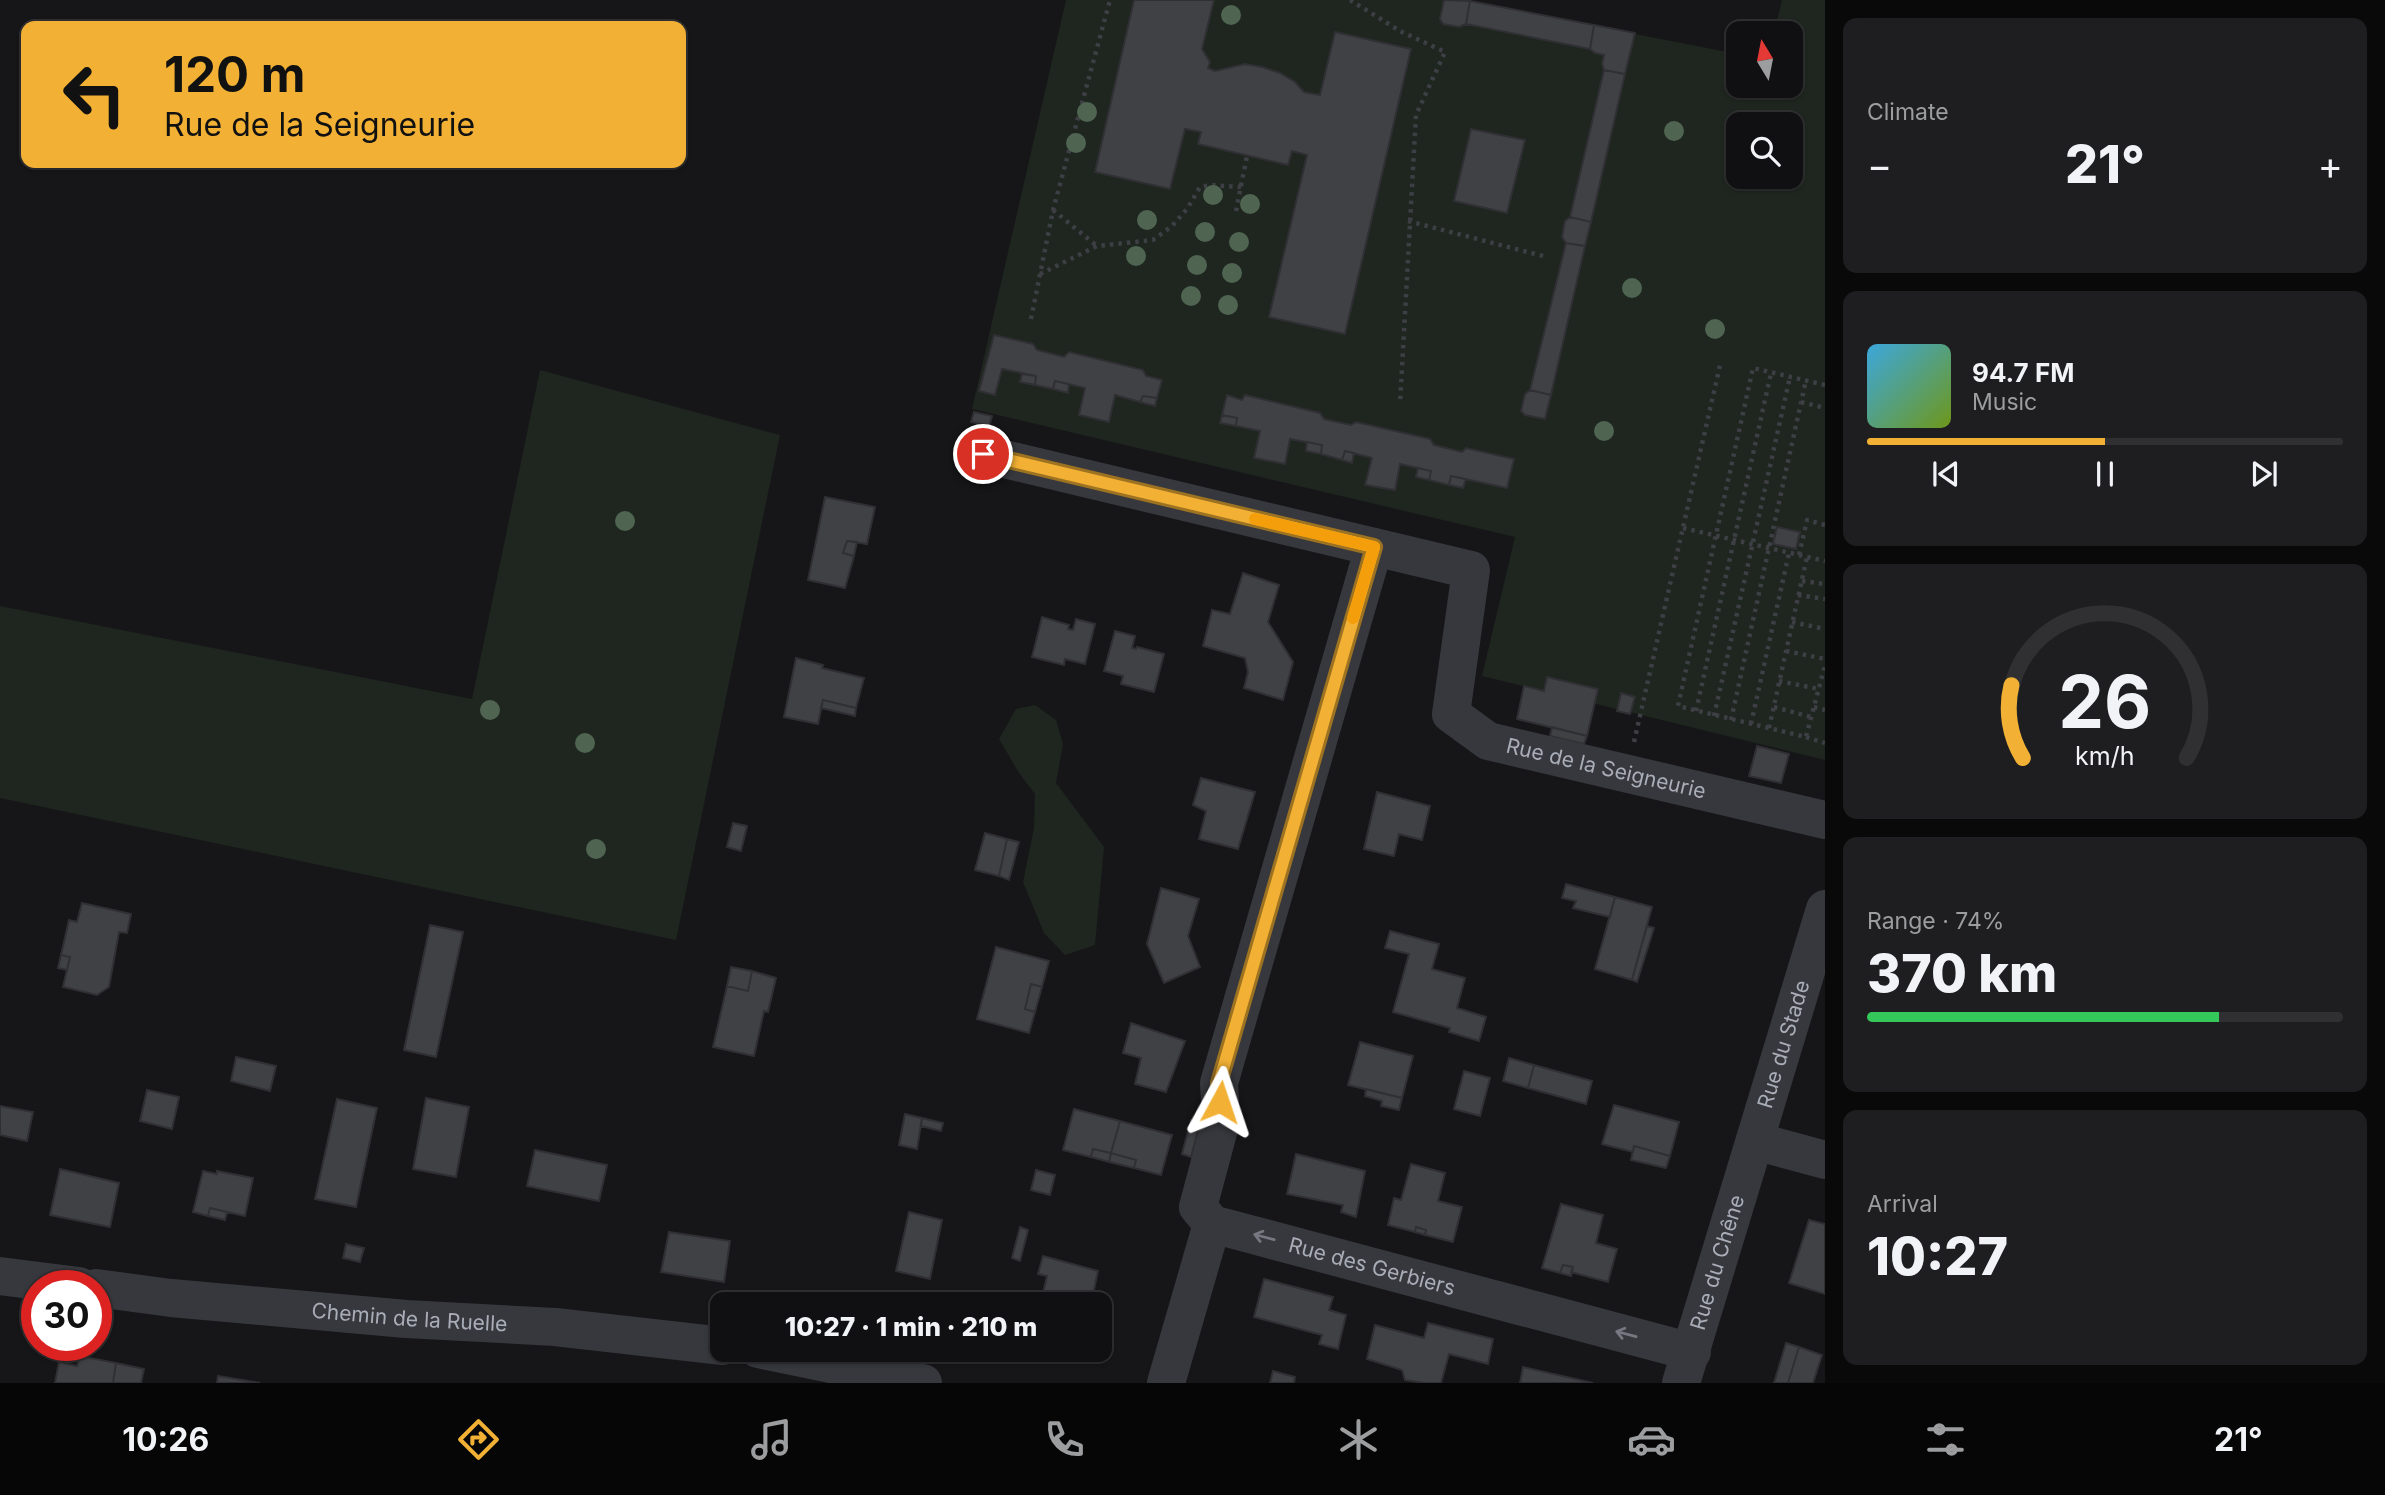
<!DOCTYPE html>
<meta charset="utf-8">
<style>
body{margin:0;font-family:Inter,sans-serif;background:#1e1e20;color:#f1f3f6;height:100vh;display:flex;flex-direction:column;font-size:26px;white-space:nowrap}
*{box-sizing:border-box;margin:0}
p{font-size:23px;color:#9c9d9f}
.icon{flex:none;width:38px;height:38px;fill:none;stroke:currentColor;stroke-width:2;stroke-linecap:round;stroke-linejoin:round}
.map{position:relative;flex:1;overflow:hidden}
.sheet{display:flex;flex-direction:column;gap:18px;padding:18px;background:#09090a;width:560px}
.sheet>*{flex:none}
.guide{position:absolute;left:21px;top:21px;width:665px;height:147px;border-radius:14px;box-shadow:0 2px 5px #0004,0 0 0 2px #303032;background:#f2b134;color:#111;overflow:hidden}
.needle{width:46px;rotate:350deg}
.fabs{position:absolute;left:1726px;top:21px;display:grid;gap:14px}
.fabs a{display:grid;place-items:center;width:77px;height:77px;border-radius:14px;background:#101012;box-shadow:0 2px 5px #0004,0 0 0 2px #303032;font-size:35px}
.speed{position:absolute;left:21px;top:1270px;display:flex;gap:14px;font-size:35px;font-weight:700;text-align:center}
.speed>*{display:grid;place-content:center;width:91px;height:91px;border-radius:50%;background:#101012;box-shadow:0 2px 5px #0004,0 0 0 2px #303032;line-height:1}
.speed .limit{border:10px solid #d22;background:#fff;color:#111}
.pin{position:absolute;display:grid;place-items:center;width:60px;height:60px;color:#fff;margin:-30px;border:4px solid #fff;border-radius:50%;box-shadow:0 2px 7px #0007}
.me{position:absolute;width:77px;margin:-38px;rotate:5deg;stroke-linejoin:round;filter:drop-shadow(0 0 5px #0008)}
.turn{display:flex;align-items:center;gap:24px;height:147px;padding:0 28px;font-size:32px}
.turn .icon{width:91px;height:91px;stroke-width:2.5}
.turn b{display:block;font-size:49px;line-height:60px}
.big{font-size:52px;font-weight:800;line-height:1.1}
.sheet .tile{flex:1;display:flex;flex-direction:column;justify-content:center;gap:10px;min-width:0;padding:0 24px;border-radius:14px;background:#1e1e20}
.sheet .dial{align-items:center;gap:0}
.dial svg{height:182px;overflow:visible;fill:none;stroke:#303032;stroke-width:7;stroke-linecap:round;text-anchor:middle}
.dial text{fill:#f1f3f6;stroke:none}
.song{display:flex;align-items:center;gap:21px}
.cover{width:84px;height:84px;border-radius:10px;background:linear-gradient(135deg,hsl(200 70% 55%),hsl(80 70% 35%))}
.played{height:7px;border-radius:4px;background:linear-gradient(90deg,#f2b134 50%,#303032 50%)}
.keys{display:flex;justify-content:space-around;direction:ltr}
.heat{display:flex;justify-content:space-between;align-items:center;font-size:38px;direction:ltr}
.charge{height:10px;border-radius:5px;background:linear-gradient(90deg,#34c759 74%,#303032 0)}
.trip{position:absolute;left:710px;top:1292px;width:402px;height:70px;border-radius:14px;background:#101012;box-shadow:0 2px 5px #0004,0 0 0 2px #303032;font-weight:800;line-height:70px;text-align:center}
.tabs{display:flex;height:112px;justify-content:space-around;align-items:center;background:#060607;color:#9c9d9f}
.tabs .icon{width:49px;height:49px}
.tabs .current{color:#f2b134}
.tabs b{font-size:32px;color:#f1f3f6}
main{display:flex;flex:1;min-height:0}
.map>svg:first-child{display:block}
.green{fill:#1e261f;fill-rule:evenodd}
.building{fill:#404145;stroke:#303034;stroke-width:2}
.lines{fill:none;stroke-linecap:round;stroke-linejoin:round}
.path{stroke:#3d3f44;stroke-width:4.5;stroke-dasharray:3.5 5;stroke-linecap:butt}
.minor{stroke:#37383d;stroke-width:38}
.tree{fill:#506452}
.oneway{stroke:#757881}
.route-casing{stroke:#9d7322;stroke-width:18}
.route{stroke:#f2b134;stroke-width:12}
.slow{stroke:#f59e0b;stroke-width:12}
.labels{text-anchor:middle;stroke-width:7;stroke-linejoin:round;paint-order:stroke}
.street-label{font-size:21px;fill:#a8adb8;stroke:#111113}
</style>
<main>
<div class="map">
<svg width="1825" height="1383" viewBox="0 0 1825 1383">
<rect width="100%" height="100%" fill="#161618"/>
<path class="green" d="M1066,0H1459L1738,54V86H1790V33H1774L1782,0H1825V760L1482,676L1515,537L972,409ZM1738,124H1790V177H1738Z
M540,370L780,435L676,940L0,798V606L472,699Z
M1035,705L1056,720L1063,744L1056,783L1104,847L1095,945L1065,955L1044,933L1023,882L1034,828L1035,794L1019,773L999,739L1016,709Z"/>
<path class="building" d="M1134,0H1214L1202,49L1210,62L1208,68L1215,71L1245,64L1262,67L1280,73L1295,82L1304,92L1320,95L1335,32L1411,49L1345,334L1269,317L1307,155L1292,151L1288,165L1198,144L1201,132L1185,129L1170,189L1095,172Z
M1444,0L1470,1L1466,24L1459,27L1443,24L1440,19Z
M1470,1L1594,25L1590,49L1466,24Z
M1594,25L1635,33L1625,74L1604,70L1602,64L1604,55L1595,53L1590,49Z
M1604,70L1625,74L1591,222L1570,217Z
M1471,129L1525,140L1507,213L1454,201Z
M1570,217L1591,222L1585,246L1566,243L1562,237L1565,221Z
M1566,243L1585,246L1551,395L1530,390Z
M994,335L1033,344L1037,350L1064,357L1069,352L1143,370L1146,376L1162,380L1157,398L1143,396L1140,402L1115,395L1109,422L1079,415L1085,388L1055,381L1053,389L1035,385L1036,376L1002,369L995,395L979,391Z
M1022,374L1036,376L1035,385L1020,382Z
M1055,381L1069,384L1068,393L1053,389Z
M1530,390L1551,395L1545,419L1525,415L1521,411L1525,394Z
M1227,395L1242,400L1245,395L1320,413L1324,419L1351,425L1356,422L1430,439L1434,445L1462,452L1466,448L1514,459L1507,488L1451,476L1449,485L1429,480L1431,471L1400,464L1395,490L1365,485L1372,458L1345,451L1342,460L1321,454L1322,445L1290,439L1285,464L1254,458L1260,431L1236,426L1237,418L1222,415Z
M1143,396L1157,398L1155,406L1140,402Z
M974,412L992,416L989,426L971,422Z
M1222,415L1237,418L1236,426L1220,423Z
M1307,442L1322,445L1321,454L1306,451Z
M1345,451L1354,453L1352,463L1342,460Z
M1418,468L1431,471L1429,480L1416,477Z
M1451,476L1466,479L1463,488L1449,485Z
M825,497L875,507L867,544L847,541L843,553L854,556L845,588L808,580Z
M1777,527L1800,532L1796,549L1773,544Z
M847,541L857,542L854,556L843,553Z
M1243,573L1279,585L1268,622L1293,662L1283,700L1244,688L1248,672L1245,658L1203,646L1212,610L1230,614Z
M1042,617L1069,625L1068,629L1073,630L1076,619L1095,624L1085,664L1065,659L1064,665L1032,657Z
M1115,631L1135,636L1132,648L1136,649L1137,647L1164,654L1154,692L1121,684L1123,676L1104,671Z
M796,658L823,665L822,668L864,678L856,708L823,700L818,724L784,717Z
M1547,677L1598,689L1587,736L1517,719L1524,686L1544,691Z
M1621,693L1635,697L1630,714L1617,711Z
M823,700L856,708L855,716L821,708Z
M1552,727L1587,736L1584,744L1550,736Z
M1757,746L1789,754L1781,783L1749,776Z
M1201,778L1255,792L1238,849L1199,839L1206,811L1193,805Z
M1377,792L1430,806L1422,840L1399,834L1394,856L1364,849Z
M733,823L747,826L741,851L727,847Z
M985,833L1007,839L999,876L975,870Z
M1007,839L1019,842L1009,880L999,876Z
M1566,884L1615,897L1610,917L1573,908L1576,901L1562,898Z
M1161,888L1199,899L1188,936L1200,967L1164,983L1147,944Z
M1615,897L1652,907L1632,980L1595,969Z
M82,903L131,914L127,933L119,932L109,987L97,995L63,987L70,957L61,955L69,920L77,922Z
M430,925L463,932L436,1057L404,1050Z
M1647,926L1654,928L1637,982L1632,980Z
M1390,931L1439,944L1432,969L1465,978L1457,1008L1486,1017L1479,1041L1449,1032L1450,1028L1393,1012L1409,954L1385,948Z
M996,947L1049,961L1042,987L1031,984L1025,1009L1035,1012L1029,1033L977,1019Z
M61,955L70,957L67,970L58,968Z
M731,967L752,971L748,991L727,986Z
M752,971L776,978L768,1012L764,1011L754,1056L713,1047L727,986L748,991Z
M1031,984L1042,987L1035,1012L1025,1009Z
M1131,1023L1185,1041L1166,1092L1135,1084L1141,1058L1123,1053Z
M1360,1042L1413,1056L1402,1098L1348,1085Z
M236,1057L276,1066L270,1091L231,1081Z
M1509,1058L1534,1065L1528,1088L1503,1081Z
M1534,1065L1592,1081L1586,1104L1528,1088Z
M1464,1071L1490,1078L1480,1116L1454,1109Z
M1366,1089L1402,1098L1399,1110L1381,1106L1382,1101L1365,1096Z
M147,1090L179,1097L172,1129L140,1121Z
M426,1098L469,1107L456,1177L413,1169Z
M337,1099L377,1108L356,1207L315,1199Z
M1614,1105L1679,1122L1670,1156L1634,1146L1633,1152L1602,1144Z
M0,1106L33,1112L27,1141L0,1135Z
M1074,1109L1120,1121L1111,1153L1093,1149L1091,1157L1063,1150Z
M905,1114L922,1118L917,1149L899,1145Z
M922,1118L943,1123L941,1131L921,1126Z
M1191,1120L1200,1123L1191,1157L1182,1154Z
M1120,1121L1172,1135L1161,1175L1134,1168L1136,1160L1111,1153Z
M1634,1146L1670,1156L1666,1168L1631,1160Z
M1093,1149L1111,1153L1109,1162L1091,1157Z
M535,1150L607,1165L599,1201L527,1186Z
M1111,1153L1136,1160L1134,1168L1109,1162Z
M1296,1154L1365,1171L1356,1217L1341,1212L1343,1205L1287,1194Z
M1411,1164L1445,1173L1438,1201L1462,1207L1453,1242L1425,1235L1426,1230L1416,1227L1415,1232L1388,1225L1394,1198L1401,1200Z
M60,1169L119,1183L110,1227L50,1215Z
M1036,1170L1055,1175L1050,1195L1031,1190Z
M203,1171L217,1174V1171L253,1178L245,1216L210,1208L208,1216L193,1212Z
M1561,1204L1603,1215L1596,1243L1617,1249L1608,1282L1571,1272L1573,1267L1563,1265L1560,1273L1542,1268Z
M210,1208L227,1212L225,1220L208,1216Z
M909,1212L942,1220L930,1279L896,1271Z
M1809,1220L1825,1224V1294L1789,1283Z
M1020,1227L1028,1230L1020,1261L1012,1258Z
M1416,1227L1426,1230L1425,1235L1415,1232Z
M669,1232L730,1241L724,1282L661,1272Z
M346,1244L364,1248L360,1262L343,1258Z
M1043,1256L1098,1271L1092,1299L1074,1296L1073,1304H1015L1019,1291L1042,1298L1047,1276L1038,1274Z
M1563,1265L1573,1267L1571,1276L1560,1273Z
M1264,1279L1333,1297L1329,1310L1346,1315L1338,1349L1319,1344L1322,1335L1254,1317Z
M1074,1296L1082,1298L1081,1304H1073Z
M1428,1323L1493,1339L1488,1364L1449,1354L1441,1383H1424L1405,1380L1402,1370L1367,1359L1375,1325L1424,1338Z
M1786,1343L1799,1347L1788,1383H1774Z
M1799,1347L1822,1355L1813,1383H1788Z
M80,1356L116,1363L113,1383H55L59,1362L77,1366Z
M116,1363L144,1369L141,1383H113Z
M1523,1367L1593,1383H1520Z
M1273,1371L1295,1377L1294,1383H1270Z
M218,1376L260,1383H217Z"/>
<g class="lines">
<path class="path" d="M1350,0L1400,31L1445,52L1416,115L1400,404
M1053,210L1097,246
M1236,211L1247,156
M1408,221L1543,256
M1040,274L1097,246L1153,240L1172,226L1187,209L1200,187L1211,185L1241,187
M1031,319L1053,210L1110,0
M1825,385L1753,368L1678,706L1806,737L1825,665
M1801,402L1825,408
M1683,528L1825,561
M1799,555L1807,520L1825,525
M1802,581L1825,584
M1798,595L1825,599
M1792,622L1825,629
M1786,651L1825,659
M1779,681L1819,689
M1774,707L1811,717
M1814,707L1825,710
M1696,711L1771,373
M1714,716L1790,377
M1731,720L1806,380
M1751,724L1789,553
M1769,728L1807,557
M1806,737L1825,743
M1634,742L1721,361"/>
<g class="minor">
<path id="s1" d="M983,454L1471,570L1451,714L1488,741L1825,820"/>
<path d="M1755,1141L1825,1160"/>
<path d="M1212,1224L1198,1207L1221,1121L1219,1083L1374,547"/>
<path d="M0,1276L79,1286"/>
<path id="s2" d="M96,1288L171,1298L406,1319L555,1327L723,1346"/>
<path d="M758,1349L923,1383"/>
<path id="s3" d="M1166,1383L1212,1224L1692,1352"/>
<path id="s4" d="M1681,1383L1825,909"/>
</g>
</g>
<g class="tree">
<circle cx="1231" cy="15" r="10"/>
<circle cx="1087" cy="112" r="10"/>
<circle cx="1674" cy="131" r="10"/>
<circle cx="1076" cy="143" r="10"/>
<circle cx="1213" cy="195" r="10"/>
<circle cx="1250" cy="204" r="10"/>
<circle cx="1147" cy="220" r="10"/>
<circle cx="1205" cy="232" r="10"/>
<circle cx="1239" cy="242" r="10"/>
<circle cx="1136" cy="256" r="10"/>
<circle cx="1197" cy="265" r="10"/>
<circle cx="1232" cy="273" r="10"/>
<circle cx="1632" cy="288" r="10"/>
<circle cx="1191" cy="296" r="10"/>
<circle cx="1228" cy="305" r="10"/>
<circle cx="1715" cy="329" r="10"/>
<circle cx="1604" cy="431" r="10"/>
<circle cx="625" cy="521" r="10"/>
<circle cx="490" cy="710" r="10"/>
<circle cx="585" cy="743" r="10"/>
<circle cx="596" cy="849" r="10"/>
</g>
<defs><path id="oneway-shaft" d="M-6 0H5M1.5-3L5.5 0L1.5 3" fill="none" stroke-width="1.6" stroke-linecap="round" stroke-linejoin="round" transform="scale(1.75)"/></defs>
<g class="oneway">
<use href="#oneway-shaft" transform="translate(1264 1237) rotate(-165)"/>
<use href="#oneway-shaft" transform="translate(1626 1334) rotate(-165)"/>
</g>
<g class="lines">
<defs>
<path id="route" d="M983,454L1374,547L1219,1083L1220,1102"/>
</defs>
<use href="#route" class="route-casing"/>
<use href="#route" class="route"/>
<path class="slow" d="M1255,519L1374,547L1353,618"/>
</g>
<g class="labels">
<g class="street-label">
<text dy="7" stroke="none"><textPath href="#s1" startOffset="814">Rue de la Seigneurie</textPath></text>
<text dy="7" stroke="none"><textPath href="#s4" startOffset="354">Rue du Stade</textPath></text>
<text dy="7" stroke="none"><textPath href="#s4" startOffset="126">Rue du Chêne</textPath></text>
<text dy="7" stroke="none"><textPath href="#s3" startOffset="331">Rue des Gerbiers</textPath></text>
<text dy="7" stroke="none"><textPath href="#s2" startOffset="315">Chemin de la Ruelle</textPath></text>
</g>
</g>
</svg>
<div class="fabs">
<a><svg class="needle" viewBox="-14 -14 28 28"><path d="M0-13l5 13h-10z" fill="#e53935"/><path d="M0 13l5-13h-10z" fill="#9c9d9f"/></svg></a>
<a><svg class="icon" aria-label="search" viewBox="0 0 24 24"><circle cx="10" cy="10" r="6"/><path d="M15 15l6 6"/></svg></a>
</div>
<div class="speed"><div class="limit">30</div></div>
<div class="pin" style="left:983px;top:454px;background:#d93025"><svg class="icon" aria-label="arrive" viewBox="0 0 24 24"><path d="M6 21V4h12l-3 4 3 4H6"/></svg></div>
<svg class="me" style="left:1220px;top:1102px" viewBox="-20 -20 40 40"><path d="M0-17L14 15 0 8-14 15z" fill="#f2b134" stroke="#fff" stroke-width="4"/></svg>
<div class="trip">10:27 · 1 min · 210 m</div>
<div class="guide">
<div class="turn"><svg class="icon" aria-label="left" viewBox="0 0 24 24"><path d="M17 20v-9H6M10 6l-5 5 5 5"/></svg><div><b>120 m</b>Rue de la Seigneurie</div></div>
</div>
</div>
<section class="sheet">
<div class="tile"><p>Climate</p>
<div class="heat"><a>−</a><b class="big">21°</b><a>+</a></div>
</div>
<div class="tile">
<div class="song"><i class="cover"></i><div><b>94.7 FM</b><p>Music</p></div></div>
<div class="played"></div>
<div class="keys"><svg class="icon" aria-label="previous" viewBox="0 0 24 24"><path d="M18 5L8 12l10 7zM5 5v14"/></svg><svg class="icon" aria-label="pause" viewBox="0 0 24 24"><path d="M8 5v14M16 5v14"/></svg><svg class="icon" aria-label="next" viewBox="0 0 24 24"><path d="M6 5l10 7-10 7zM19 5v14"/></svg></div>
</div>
<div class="tile dial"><svg viewBox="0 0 100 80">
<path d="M14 69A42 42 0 1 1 86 69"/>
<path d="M14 69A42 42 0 0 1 9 37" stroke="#f2b134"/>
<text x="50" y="56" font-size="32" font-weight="700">26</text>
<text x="50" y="72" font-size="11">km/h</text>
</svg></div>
<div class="tile"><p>Range · 74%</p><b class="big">370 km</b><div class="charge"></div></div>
<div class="tile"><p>Arrival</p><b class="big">10:27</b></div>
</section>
</main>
<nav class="tabs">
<b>10:26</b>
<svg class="icon current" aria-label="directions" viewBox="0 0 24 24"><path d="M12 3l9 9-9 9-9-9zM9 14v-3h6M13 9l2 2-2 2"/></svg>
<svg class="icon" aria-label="music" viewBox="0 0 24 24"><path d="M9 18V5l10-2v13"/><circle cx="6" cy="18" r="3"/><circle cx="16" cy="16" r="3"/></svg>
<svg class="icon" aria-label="phone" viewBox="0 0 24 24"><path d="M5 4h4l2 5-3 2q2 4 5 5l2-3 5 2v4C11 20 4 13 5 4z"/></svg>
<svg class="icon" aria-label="climate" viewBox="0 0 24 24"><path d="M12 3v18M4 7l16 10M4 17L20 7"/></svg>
<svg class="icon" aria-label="car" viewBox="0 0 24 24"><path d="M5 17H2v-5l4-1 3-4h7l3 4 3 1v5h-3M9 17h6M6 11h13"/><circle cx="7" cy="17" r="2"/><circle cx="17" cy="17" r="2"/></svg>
<svg class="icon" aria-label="filters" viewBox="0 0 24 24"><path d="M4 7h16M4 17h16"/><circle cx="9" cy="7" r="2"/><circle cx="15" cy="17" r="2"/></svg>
<b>21°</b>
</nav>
